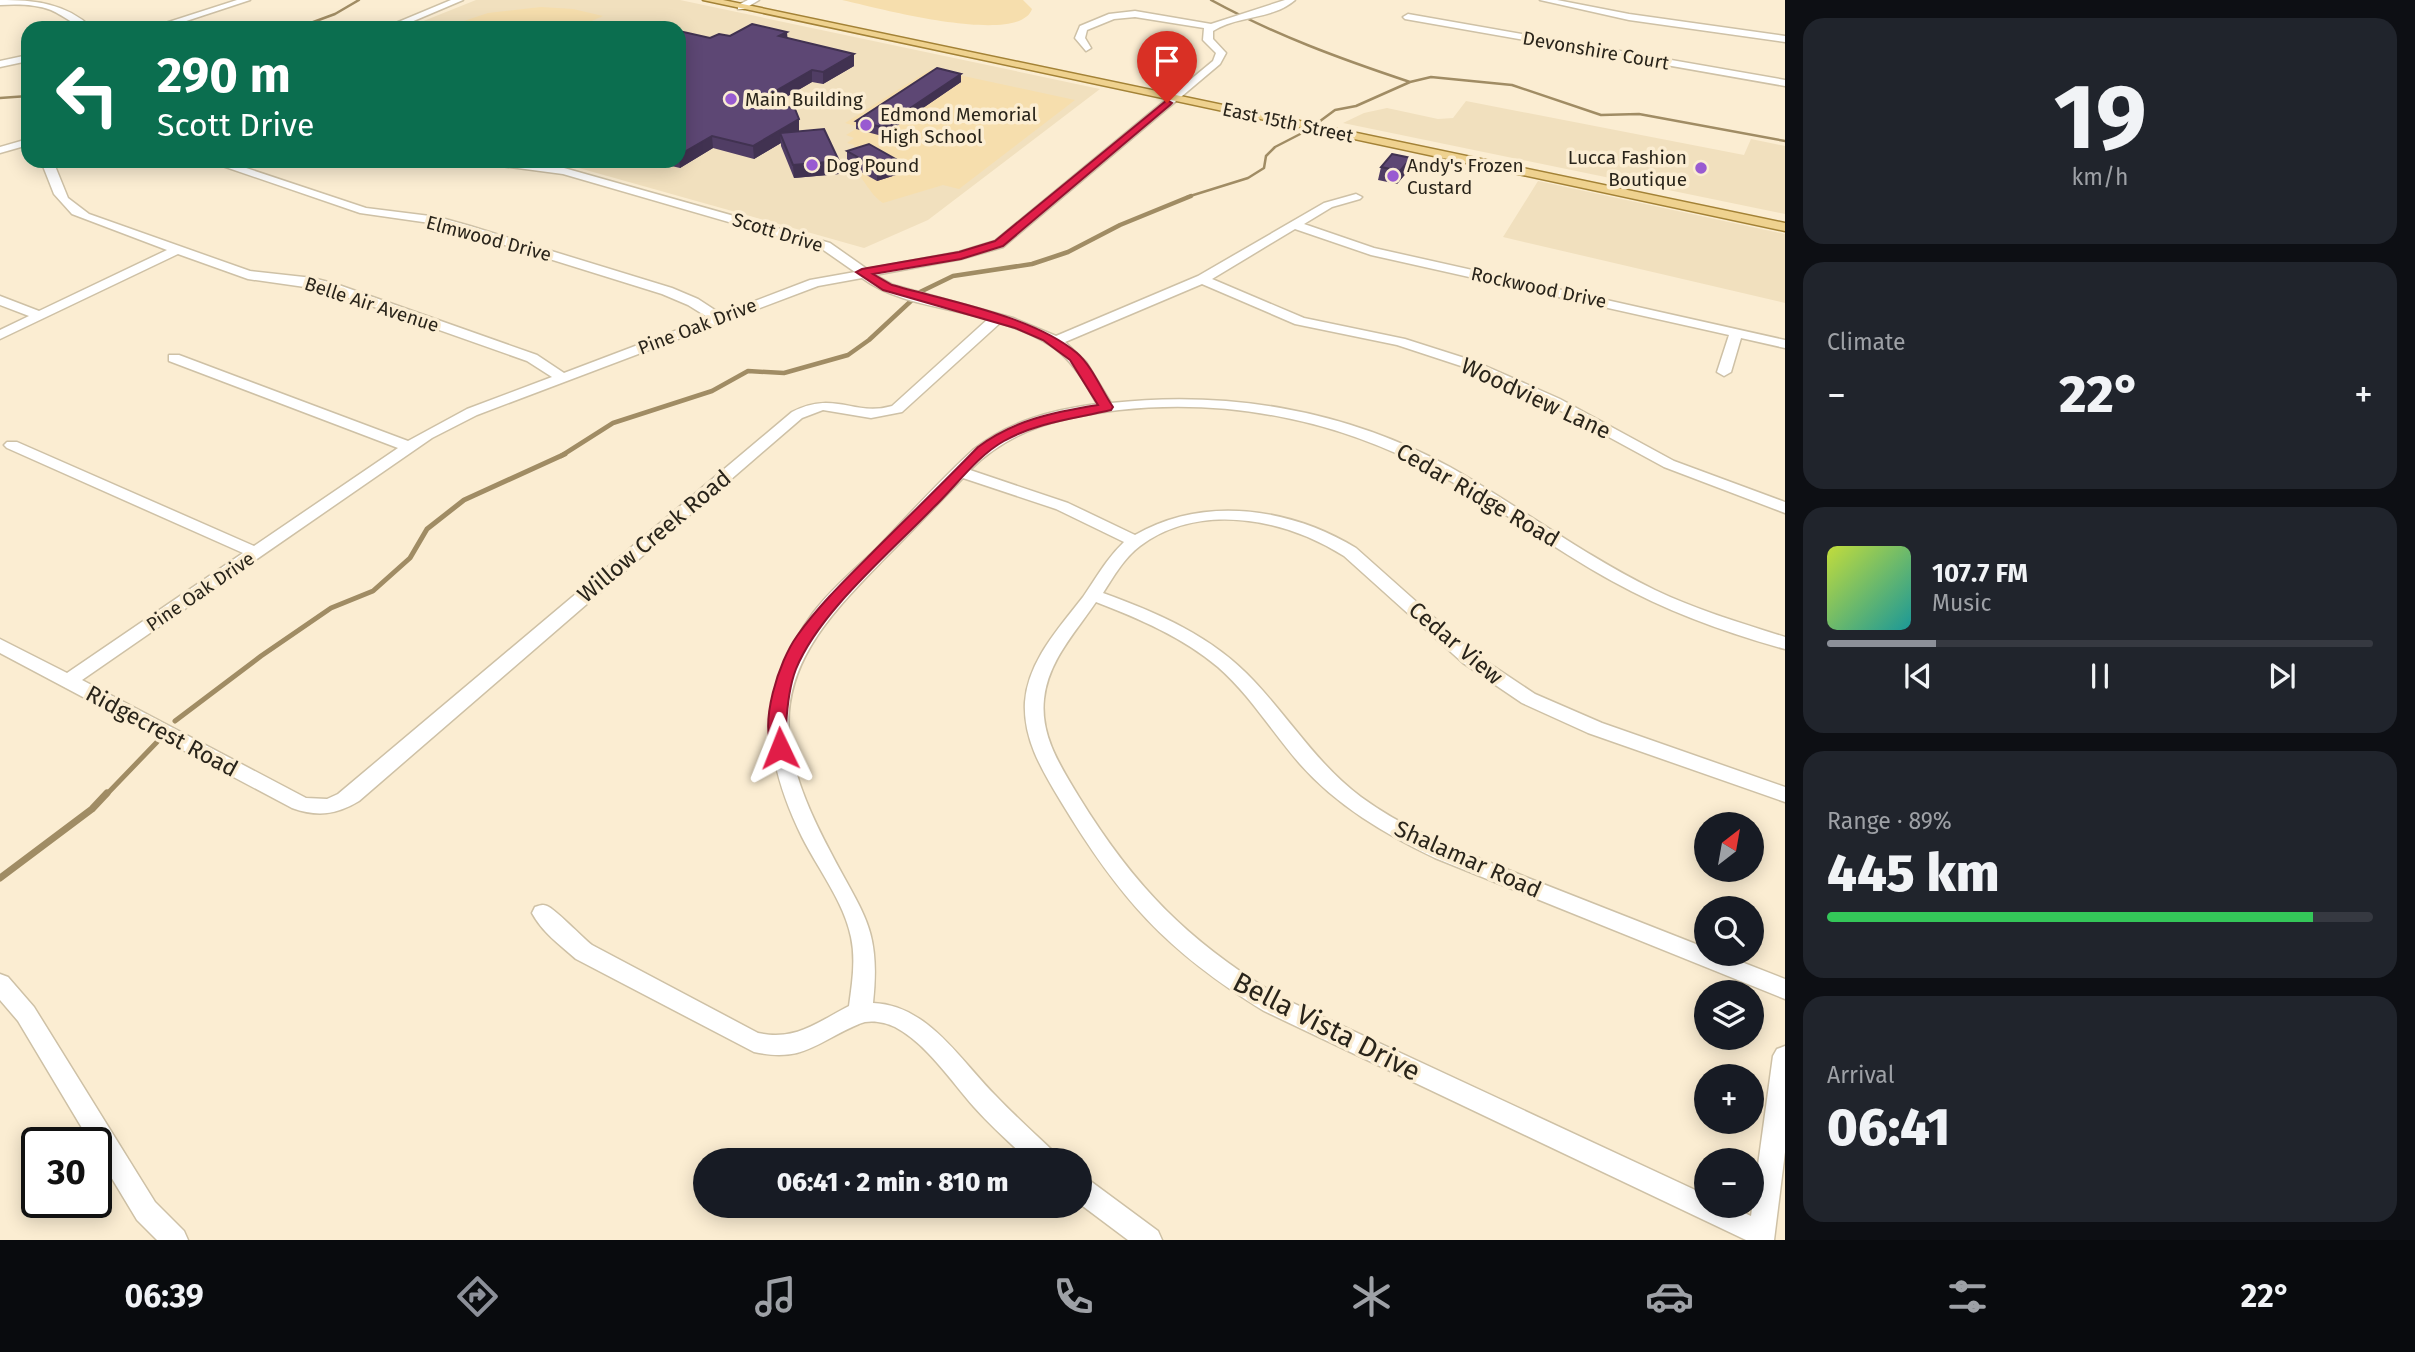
<!DOCTYPE html>
<meta charset="utf-8">
<style>
body{margin:0;font-family:"Fira Sans",sans-serif;background:#20242c;color:#f1f3f6;height:100vh;display:flex;flex-direction:column;font-size:26px;white-space:nowrap}
*{box-sizing:border-box;margin:0}
p{font-size:23px;color:#9ea1a6}
.icon{flex:none;width:38px;height:38px;fill:none;stroke:currentColor;stroke-width:2;stroke-linecap:round;stroke-linejoin:round}
.map{position:relative;flex:1;overflow:hidden}
.panel{display:flex;flex-direction:column;gap:18px;padding:18px;background:#0d0f14;width:630px}
.panel>*{flex:none}
.guide{position:absolute;left:21px;top:21px;width:665px;height:147px;border-radius:21px;box-shadow:0 4px 18px #0003;background:#0b6e4f;color:#fff;overflow:hidden}
.needle{width:46px;rotate:31deg}
.fabs{position:absolute;left:1694px;top:812px;display:grid;gap:14px}
.fabs a{display:grid;place-items:center;width:70px;height:70px;border-radius:50%;background:#171b24;box-shadow:0 4px 18px #0003;font-size:35px}
.speed{position:absolute;left:21px;top:1127px;display:flex;gap:14px;font-size:35px;font-weight:700;text-align:center}
.speed>*{display:grid;place-content:center;width:91px;height:91px;border-radius:50%;background:#171b24;box-shadow:0 4px 18px #0003;line-height:1}
.speed .limit{border:4px solid #111;border-radius:10px;background:#fff;color:#111}
.pin{position:absolute;display:grid;place-items:center;width:60px;height:60px;color:#fff;margin:-72px -30px;border-radius:50% 50% 50% 0;rotate:-45deg;box-shadow:0 0 7px #0007}
.pin .icon{rotate:45deg}
.me{position:absolute;width:77px;margin:-38px;rotate:358deg;stroke-linejoin:round;filter:drop-shadow(0 0 5px #0008)}
.turn{display:flex;align-items:center;gap:24px;height:147px;padding:0 21px;font-size:32px}
.turn .icon{width:91px;height:91px;stroke-width:2.5}
.turn b{display:block;font-size:49px;line-height:60px}
.big{font-size:52px;font-weight:800;line-height:1.1}
.panel .card{flex:1;display:flex;flex-direction:column;justify-content:center;gap:10px;min-width:0;padding:0 24px;border-radius:21px;background:#20242c}
.panel .dial{align-items:center;gap:0}
.dial b{font-size:91px;line-height:1}
.song{display:flex;align-items:center;gap:21px}
.cover{width:84px;height:84px;border-radius:10px;background:linear-gradient(135deg,hsl(70 70% 55%),hsl(180 70% 35%))}
.played{height:7px;border-radius:4px;background:linear-gradient(90deg,#8c9099 20%,#363941 20%)}
.keys{display:flex;justify-content:space-around;direction:ltr}
.heat{display:flex;justify-content:space-between;align-items:center;font-size:38px;direction:ltr}
.charge{height:10px;border-radius:5px;background:linear-gradient(90deg,#34c759 89%,#363941 0)}
.trip{position:absolute;left:693px;top:1148px;width:399px;height:70px;border-radius:35px;background:#171b24;box-shadow:0 4px 18px #0003;font-weight:800;line-height:70px;text-align:center}
.tab-bar{display:flex;height:112px;justify-content:space-around;align-items:center;background:#090b0e;color:#9ea1a6}
.tab-bar .icon{width:49px;height:49px}
.tab-bar .selected{color:#8c9099}
.tab-bar b{font-size:32px;color:#f1f3f6}
main{display:flex;flex:1;min-height:0}
.map>svg:first-child{display:block}
.built{fill:#f1e0be}
.green{fill:#f6dead}
.lines{fill:none;stroke-linecap:round;stroke-linejoin:round}
.stream-far3{stroke:#a08c64;stroke-width:2.5}
.stream-far2{stroke:#a08c64;stroke-width:4.5}
.stream-far1{stroke:#a08c64;stroke-width:5}
.stream{stroke:#a08c64;stroke-width:7}
.minor-casing{stroke:#cec1a6;stroke-width:3}
.major-casing{stroke:#a38236;stroke-width:3}
.minor{fill:#fff;fill-rule:evenodd}
.major{fill:#efd28f;fill-rule:evenodd}
.wall{fill:#503d64}
.shaded-wall{fill:#413251}
.building{fill:#5d4774;stroke:#413251;stroke-width:2}
.route{fill:#e11d48;stroke:#92132f;stroke-width:2}
.poi-dot{fill:#995bd1;stroke:#fbedd2;stroke-width:2.5}
.labels{text-anchor:middle;stroke-width:7;stroke-linejoin:round;paint-order:stroke}
.far-street-label{font-size:19px;fill:#29241a;stroke:#fbedd2}
.far-poi-label{font-size:19px;fill:#29241a;stroke:#fbedd2;text-anchor:start}
.street-label{font-size:23px;fill:#29241a;stroke:#fbedd2}
.near-street-label{font-size:28px;fill:#29241a;stroke:#fbedd2}
</style>
<main>
<div class="map">
<svg width="1785" height="1240" viewBox="0 0 1785 1240">
<rect width="100%" height="100%" fill="#fbedd2"/>
<path class="built" d="M476,0H680L1100,89L928,220L864,248L554,161H679V28H406Z
M1466,101L1744,155L1751,139L1785,146V214L1343,123L1364,113L1387,108L1438,119L1453,118Z
M1538,181L1785,234V303L1503,237Z"/>
<path class="green" d="M842,0H1023L1032,9C1019,47 874,7 842,0Z
M541,7L573,9L603,16L576,28L446,27L488,13Z
M931,69L1075,100L959,189L943,185L883,203C867,192 865,177 849,166L856,164L858,158L854,145L847,143L854,138L846,135L859,127L845,123Z"/>
<g class="lines">
<path class="stream-far3" d="M1211,0C1275,35 1341,59 1410,82
M297,28L335,14L359,0
M0,98L28,96
M1187,197L1248,178L1264,168L1266,156L1275,147L1308,130L1335,110L1356,106L1410,82L1431,77L1512,85L1601,115L1639,114L1785,141"/>
<path class="stream-far2" d="M920,292L953,276L1032,264L1068,252L1120,225L1191,196
M561,456L613,423L712,391L748,371L784,373L848,355L869,340L912,300"/>
<path class="stream-far1" d="M175,721L261,656L331,608L373,591L410,558L427,529L464,500L565,454
M106,795L157,742"/>
<path class="stream" d="M0,878L92,809L107,793"/>
<defs>
<path id="minor" d="M0,0C34,0 66,3 92,28C76,28 65,16 51,10C35,4 17,4 0,5Z
M237,0H250L165,28H150Z
M451,0H463L397,28H384Z
M748,0H759L744,9H738V5Z
M1285,0H1295C1272,20 1238,15 1213,31V39L1226,53L1220,64L1003,247L961,259L875,275L893,285L1013,318L1056,336L1198,276L1324,203L1356,194L1362,197L1360,199L1332,207L1304,224L1374,248L1785,340V348L1741,338L1731,372L1724,376L1717,372L1729,335L1371,255L1295,229L1212,279L1304,318L1405,339L1474,361L1560,399L1674,461L1785,502V513L1664,467L1550,405L1464,367L1397,345L1295,324L1202,284L1065,342L1086,362L1111,403C1228,390 1346,410 1450,467C1519,506 1583,555 1655,590C1697,610 1741,623 1785,637V649C1726,633 1666,611 1612,581C1552,548 1497,506 1436,473C1339,420 1229,398 1119,410C1062,417 1012,428 970,470L1068,503L1135,535C1204,495 1290,508 1356,548L1475,654L1535,694L1602,723L1785,787V802L1588,733L1522,703L1463,663L1344,556C1286,519 1200,501 1140,546C1124,558 1114,576 1103,593C1158,613 1212,636 1253,680C1290,719 1317,764 1361,797C1410,833 1467,853 1523,876C1584,900 1645,924 1706,948V954H1721L1785,979V999L1435,858C1385,834 1337,806 1300,764C1272,732 1250,695 1218,667C1182,637 1140,619 1096,602C1075,633 1048,661 1044,699C1040,736 1061,767 1079,797C1135,888 1189,942 1280,997L1706,1195V1206H1730L1751,1216L1773,1056L1777,1049L1785,1046V1152L1774,1240H1746L1264,1011C1166,951 1119,898 1060,800C1042,770 1023,739 1025,702C1028,661 1059,628 1083,597C1096,578 1107,558 1124,542L1056,509L963,478C937,505 911,532 885,558C835,610 778,664 790,744C796,783 813,819 831,853C863,915 881,928 873,1003C928,1005 960,1060 995,1095C1014,1115 1034,1133 1054,1152L1057,1160H1028C1010,1143 991,1126 974,1107C951,1081 927,1044 895,1027C885,1022 869,1019 859,1024C816,1042 804,1063 754,1052L576,959C560,945 542,932 532,913L535,907C541,905 542,904 547,906C554,908 583,938 592,945L758,1033C796,1041 816,1023 849,1006C852,984 856,960 851,937C844,902 818,869 802,837C762,755 757,690 813,613C830,590 855,569 876,549C908,516 939,481 973,450C1009,421 1052,410 1097,404C1070,355 1057,343 1004,324L1000,323L902,412L871,418L823,410L802,418L359,801C336,815 317,817 292,808L0,653V639L67,673L243,553L7,448L4,445L7,442H17L254,546L398,448L169,361V355H179L408,441L467,409L552,377L527,361L326,290L248,279L178,254L0,339V330L29,316L0,305V296L39,311L167,250L72,214L54,194L41,161H53L68,198L89,214L250,271L313,278L336,284L537,355L564,373L709,318L688,305L662,294L437,224L360,213L208,161H225L366,208L438,217L470,226L672,288L698,299L721,314L810,280L855,272L822,249L563,174L486,164L480,161H512L564,168L830,243L867,269L959,252L995,241L1213,61L1216,53L1203,40L1204,28L1135,17L1114,19L1087,30L1085,38L1091,48L1086,51L1075,38L1080,26L1109,14L1135,11L1211,24ZM862,278C897,304 947,307 988,319L892,406C854,417 835,390 792,412L338,794L327,799L306,798L82,680L432,438L477,415L818,286Z
M1540,0H1557L1629,14L1785,36V42L1629,20Z
M1408,14L1785,80V86L1405,19L1403,17Z
M28,55V61L0,67V61Z
M28,139V145L0,153V147Z
M0,974L8,977L34,1007L155,1202L184,1231L188,1240H157L137,1220L96,1152V1143H91L18,1021L0,1000Z
M1080,1177L1089,1180L1158,1231L1162,1240H1128L1080,1204Z"/>
<path id="major" d="M703,0H723L1785,223V231Z"/>
</defs>
<use href="#minor" class="minor-casing"/>
<use href="#major" class="major-casing"/>
<use href="#minor" class="minor"/>
<use href="#major" class="major"/>
</g>
<path class="wall" d="M679,31L710,38L730,36L788,38L854,54V66L823,84L812,82L776,103L799,131L839,161V174L794,178L781,146V143L754,159L713,148L680,168L650,161H679Z
M961,74V82L882,136L856,129V121Z
M847,151L899,174L877,181L847,164Z
M1411,158L1408,171L1397,184L1378,180L1381,167Z"/>
<path class="shaded-wall" d="M787,32L788,44L779,36Z
M854,54V66L823,84V72Z
M812,70V82L762,111V99Z
M961,74V82L882,136V127Z
M799,119V131L780,133L781,143L754,159L753,146Z
M712,136L713,148L680,168L679,155Z
M1411,158L1408,171L1397,184L1400,171Z
M839,161V174L794,178L793,165Z
M899,161V174L877,181V168Z"/>
<path class="building" d="M752,24L787,32L779,36L854,54L823,72L812,70L762,99L795,109L799,119L753,146L712,136L679,155V54L683,52L679,51V31L710,38L719,34L730,36Z
M937,68L961,74L882,127L856,121Z
M824,129L839,161L793,165L780,133Z
M869,144L899,161L877,168L847,151Z
M1392,154L1411,158L1400,171L1381,167Z"/>
<path class="route" d="M1167,100L1172,103L1170,105L1003,246L961,259L873,274L892,285C948,301 1033,316 1077,353C1092,366 1102,391 1113,407L1111,410C1073,419 1038,422 1004,441C977,456 956,486 934,507C891,552 819,612 796,669C789,687 787,708 786,727C786,736 791,745 786,753H774C758,724 779,661 797,636C818,606 846,579 872,553C907,518 943,483 978,447C1014,420 1054,412 1098,405L1070,360L1043,340L1015,328L883,290L856,272L862,269L959,252L995,241Z"/>
<g class="poi-dot">
<circle cx="731" cy="99" r="7"/>
<circle cx="866" cy="125" r="7"/>
<circle cx="812" cy="165" r="7"/>
<circle cx="1701" cy="168" r="7"/>
<circle cx="1393" cy="176" r="7"/>
</g>
<g class="labels">
<g class="far-street-label">
<text transform="translate(1596 50) rotate(10)" y="7">Devonshire Court</text>
<text transform="translate(1288 122) rotate(12)" y="7">East 15th Street</text>
<text transform="translate(778 232) rotate(17)" y="7">Scott Drive</text>
<text transform="translate(489 238) rotate(15)" y="7">Elmwood Drive</text>
<text transform="translate(1539 287) rotate(12)" y="7">Rockwood Drive</text>
<text transform="translate(372 304) rotate(18)" y="7">Belle Air Avenue</text>
<text transform="translate(697 326) rotate(-21)" y="7">Pine Oak Drive</text>
<text transform="translate(200 591) rotate(-34)" y="7">Pine Oak Drive</text>
</g>
<g class="far-poi-label">
<text x="745" y="106">Main Building</text>
<text x="880" y="121">Edmond Memorial<tspan x="880" dy="22">High School</tspan></text>
<text x="1687" y="164" text-anchor="end">Lucca Fashion<tspan x="1687" dy="22">Boutique</tspan></text>
<text x="826" y="172">Dog Pound</text>
<text x="1407" y="172">Andy's Frozen<tspan x="1407" dy="22">Custard</tspan></text>
</g>
<g class="street-label">
<text transform="translate(1536 398) rotate(25)" y="8">Woodview Lane</text>
<text transform="translate(1478 495) rotate(30)" y="8">Cedar Ridge Road</text>
<text transform="translate(654 536) rotate(-40)" y="8">Willow Creek Road</text>
<text transform="translate(1456 643) rotate(40)" y="8">Cedar View</text>
<text transform="translate(162 731) rotate(28)" y="8">Ridgecrest Road</text>
<text transform="translate(1468 859) rotate(24)" y="8">Shalamar Road</text>
</g>
<g class="near-street-label">
<text transform="translate(1327 1026) rotate(27)" y="10">Bella Vista Drive</text>
</g>
</g>
</svg>
<div class="fabs">
<a><svg class="needle" viewBox="-14 -14 28 28"><path d="M0-13l5 13h-10z" fill="#e53935"/><path d="M0 13l5-13h-10z" fill="#9ea1a6"/></svg></a>
<a><svg class="icon" aria-label="search" viewBox="0 0 24 24"><circle cx="10" cy="10" r="6"/><path d="M15 15l6 6"/></svg></a>
<a><svg class="icon" aria-label="layers" viewBox="0 0 24 24"><path d="M12 4l9 5-9 5-9-5zM3 14l9 5 9-5"/></svg></a>
<a>+</a>
<a>−</a>
</div>
<div class="speed"><div class="limit">30</div></div>
<div class="pin" style="left:1167px;top:103px;background:#d93025"><svg class="icon" aria-label="arrive" viewBox="0 0 24 24"><path d="M6 21V4h12l-3 4 3 4H6"/></svg></div>
<svg class="me" style="left:780px;top:748px" viewBox="-20 -20 40 40"><path d="M0-17L14 15 0 8-14 15z" fill="#e11d48" stroke="#fff" stroke-width="4"/></svg>
<div class="trip">06:41 · 2 min · 810 m</div>
<div class="guide">
<div class="turn"><svg class="icon" aria-label="left" viewBox="0 0 24 24"><path d="M17 20v-9H6M10 6l-5 5 5 5"/></svg><div><b>290 m</b>Scott Drive</div></div>
</div>
</div>
<section class="panel">
<div class="card dial"><b>19</b><p>km/h</p></div>
<div class="card"><p>Climate</p>
<div class="heat"><a>−</a><b class="big">22°</b><a>+</a></div>
</div>
<div class="card">
<div class="song"><i class="cover"></i><div><b>107.7 FM</b><p>Music</p></div></div>
<div class="played"></div>
<div class="keys"><svg class="icon" aria-label="previous" viewBox="0 0 24 24"><path d="M18 5L8 12l10 7zM5 5v14"/></svg><svg class="icon" aria-label="pause" viewBox="0 0 24 24"><path d="M8 5v14M16 5v14"/></svg><svg class="icon" aria-label="next" viewBox="0 0 24 24"><path d="M6 5l10 7-10 7zM19 5v14"/></svg></div>
</div>
<div class="card"><p>Range · 89%</p><b class="big">445 km</b><div class="charge"></div></div>
<div class="card"><p>Arrival</p><b class="big">06:41</b></div>
</section>
</main>
<nav class="tab-bar">
<b>06:39</b>
<svg class="icon selected" aria-label="directions" viewBox="0 0 24 24"><path d="M12 3l9 9-9 9-9-9zM9 14v-3h6M13 9l2 2-2 2"/></svg>
<svg class="icon" aria-label="music" viewBox="0 0 24 24"><path d="M9 18V5l10-2v13"/><circle cx="6" cy="18" r="3"/><circle cx="16" cy="16" r="3"/></svg>
<svg class="icon" aria-label="phone" viewBox="0 0 24 24"><path d="M5 4h4l2 5-3 2q2 4 5 5l2-3 5 2v4C11 20 4 13 5 4z"/></svg>
<svg class="icon" aria-label="climate" viewBox="0 0 24 24"><path d="M12 3v18M4 7l16 10M4 17L20 7"/></svg>
<svg class="icon" aria-label="car" viewBox="0 0 24 24"><path d="M5 17H2v-5l4-1 3-4h7l3 4 3 1v5h-3M9 17h6M6 11h13"/><circle cx="7" cy="17" r="2"/><circle cx="17" cy="17" r="2"/></svg>
<svg class="icon" aria-label="filters" viewBox="0 0 24 24"><path d="M4 7h16M4 17h16"/><circle cx="9" cy="7" r="2"/><circle cx="15" cy="17" r="2"/></svg>
<b>22°</b>
</nav>
